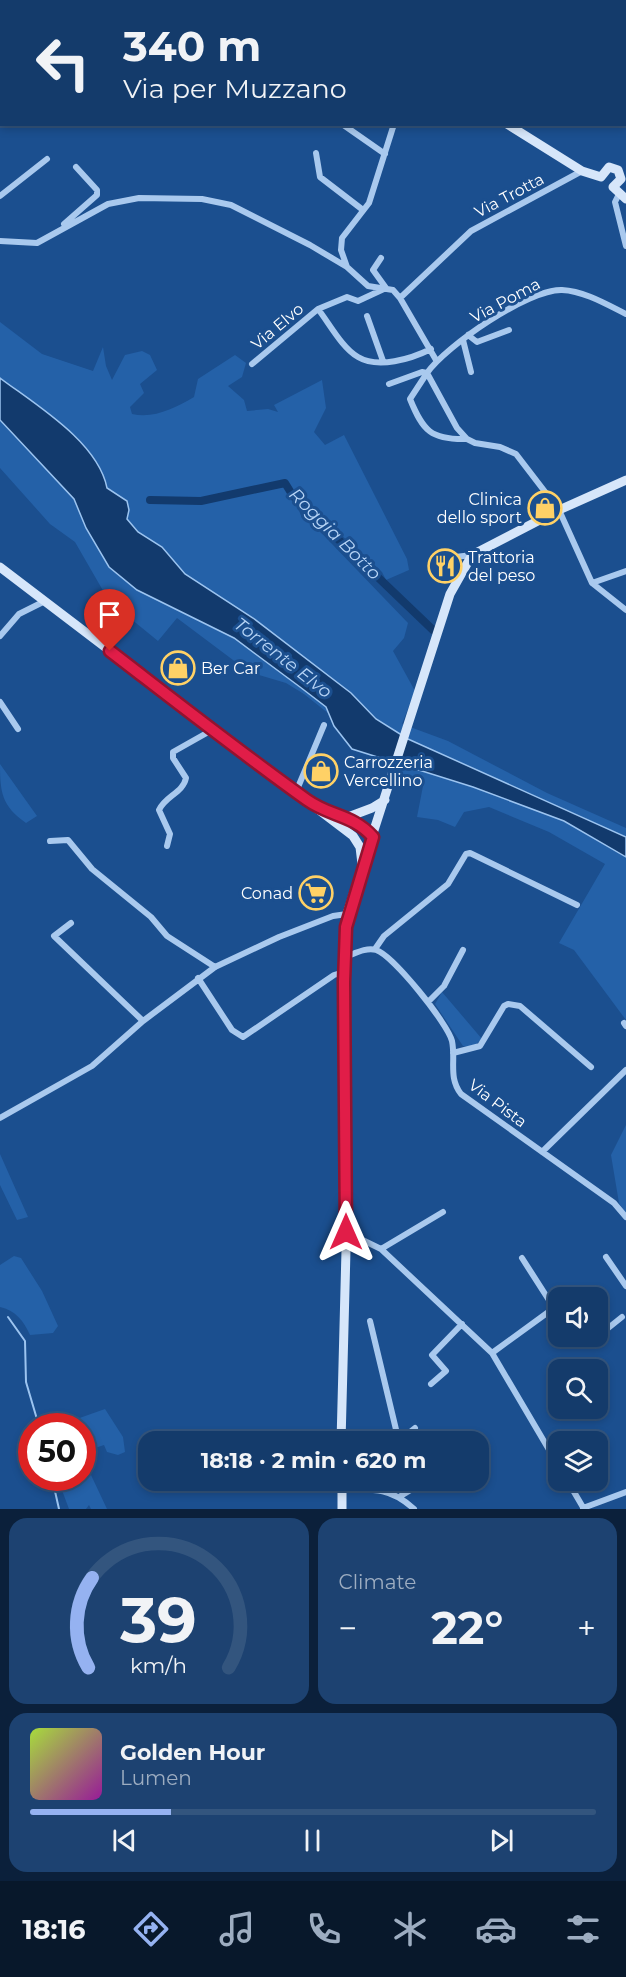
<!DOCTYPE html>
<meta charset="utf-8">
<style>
body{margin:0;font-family:Montserrat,sans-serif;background:#1d4271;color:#f1f3f6;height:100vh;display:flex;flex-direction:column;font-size:22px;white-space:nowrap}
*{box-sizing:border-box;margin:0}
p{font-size:20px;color:#9dadc1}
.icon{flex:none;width:33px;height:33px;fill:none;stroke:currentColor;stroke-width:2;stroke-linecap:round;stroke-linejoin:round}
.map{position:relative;height:1509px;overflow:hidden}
.sheet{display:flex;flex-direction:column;gap:9px;padding:9px;background:#0b203b;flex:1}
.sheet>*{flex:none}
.banner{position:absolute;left:0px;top:0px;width:627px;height:126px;box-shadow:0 3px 9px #0003,0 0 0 2px #33557e;background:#143b6b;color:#f1f3f6;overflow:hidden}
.buttons{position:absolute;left:548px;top:1287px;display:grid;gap:12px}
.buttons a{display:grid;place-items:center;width:60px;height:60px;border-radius:12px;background:#143b6b;box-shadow:0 3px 9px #0003,0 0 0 2px #33557e;font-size:30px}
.speed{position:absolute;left:18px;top:1413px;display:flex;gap:12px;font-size:30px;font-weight:700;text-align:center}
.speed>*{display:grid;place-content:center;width:78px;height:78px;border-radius:50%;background:#143b6b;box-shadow:0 3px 9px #0003,0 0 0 2px #33557e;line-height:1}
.speed .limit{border:9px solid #d22;background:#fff;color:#111}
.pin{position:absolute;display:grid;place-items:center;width:51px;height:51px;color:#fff;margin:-62px -26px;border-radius:50% 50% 50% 0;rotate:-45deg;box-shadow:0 0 6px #0007}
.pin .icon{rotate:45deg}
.me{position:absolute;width:66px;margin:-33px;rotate:0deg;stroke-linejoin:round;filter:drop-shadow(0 0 4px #0008)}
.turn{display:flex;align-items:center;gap:21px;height:126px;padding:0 24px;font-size:27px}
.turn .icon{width:78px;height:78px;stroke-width:2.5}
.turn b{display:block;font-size:42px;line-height:51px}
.big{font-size:45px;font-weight:700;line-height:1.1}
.sheet .widget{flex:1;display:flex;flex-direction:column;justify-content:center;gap:9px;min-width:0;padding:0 21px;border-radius:18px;background:#1d4271}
.sheet .dial{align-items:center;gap:0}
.dial svg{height:156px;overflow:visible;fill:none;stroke:#33557e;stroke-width:7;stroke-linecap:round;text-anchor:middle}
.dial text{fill:#f1f3f6;stroke:none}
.song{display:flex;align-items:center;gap:18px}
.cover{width:72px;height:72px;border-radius:9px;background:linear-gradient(135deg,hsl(80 70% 55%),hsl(300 70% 35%))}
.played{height:6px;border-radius:3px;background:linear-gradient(90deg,#95b2f1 25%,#33557e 25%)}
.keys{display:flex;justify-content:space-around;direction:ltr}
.heat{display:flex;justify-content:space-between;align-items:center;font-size:33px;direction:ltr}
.sheet .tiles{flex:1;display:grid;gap:9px;grid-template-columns:1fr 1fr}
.widget:last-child{grid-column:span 2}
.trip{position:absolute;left:138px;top:1431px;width:351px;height:60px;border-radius:18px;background:#143b6b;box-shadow:0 3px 9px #0003,0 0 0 2px #33557e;font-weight:700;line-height:60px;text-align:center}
.tabs{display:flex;height:96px;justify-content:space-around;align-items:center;background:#08182b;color:#9dadc1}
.tabs .icon{width:42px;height:42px}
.tabs .selected{color:#95b2f1}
.tabs b{font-size:27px;color:#f1f3f6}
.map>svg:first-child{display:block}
.green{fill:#2461a8}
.water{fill:#123a6d;stroke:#9cc4f0;stroke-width:1.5}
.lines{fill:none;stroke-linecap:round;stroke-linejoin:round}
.stream{stroke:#9cc4f0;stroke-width:2}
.canal{stroke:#123a6d;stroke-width:8}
.street{stroke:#a9c9ee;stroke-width:6}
.secondary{stroke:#d6e6fa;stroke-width:9}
.route-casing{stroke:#92132f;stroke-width:15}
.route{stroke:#e11d48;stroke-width:10}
.labels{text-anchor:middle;stroke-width:6;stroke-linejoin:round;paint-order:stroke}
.street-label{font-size:16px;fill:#fff;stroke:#1b4f8f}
.poi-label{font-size:16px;fill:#fff;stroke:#1b4f8f;text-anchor:start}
.water-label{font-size:18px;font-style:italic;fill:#b5d3f5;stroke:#1b4f8f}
</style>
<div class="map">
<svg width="626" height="1509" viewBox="0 0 626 1509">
<rect width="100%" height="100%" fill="#1b4f8f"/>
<path class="green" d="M0,322L42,354L93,371L103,347L106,366L112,380L125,355L142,351L150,355L157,370L140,384L144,393L130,407L132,414C154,419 175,408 194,397L198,379L235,355L246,363L242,377L228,386L244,400L247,411L268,409L278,412L274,405L322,380L326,408L314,432L325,445L344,435L407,559L409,570L386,580L382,572L295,493L285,481L235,492L283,484L293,496L302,518H307L408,623L404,638L393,651L415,691L402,724L448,741L547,793L626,828V1020L574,950L559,943L605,864L549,832L489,807L464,812L455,827L438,820L417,817L423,786L400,779L403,767L388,761L304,694L286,683L249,672L177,618L158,641L109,601L75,542L50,524L0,468Z
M0,764L37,816L26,823C2,806 0,793 0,764Z
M442,992L482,1039L473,1047L463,1046L435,1004Z
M626,1125V1214L619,1203L611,1155Z
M0,1154L28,1217L17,1220L0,1185Z
M14,1256L21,1258L42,1291L58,1326L53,1333L30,1335C24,1321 15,1310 0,1307V1265Z
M105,1409L123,1437L125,1452L118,1455L107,1452L104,1445L83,1452L82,1426H64L71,1421Z
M91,1475L107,1509H91L89,1505L86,1509H69L60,1485Z"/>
<path class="water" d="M0,378C36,405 98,442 107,488L127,501L129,510L127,519L138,532L162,547L185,574L253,618L351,693L376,719L408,739L626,837V857L564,821L473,787L352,749L334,726L326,707L300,687L234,638L137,590L109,567L86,528L74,499L0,420Z"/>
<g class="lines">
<path class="stream" d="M8,1317L25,1341L26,1382L39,1426
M52,1478L59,1509"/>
<path class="canal" d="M150,500L201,501L285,483L293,496L433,630"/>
<path class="street" d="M43,0L48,2
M609,0L610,2
M21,2L22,0
M95,2L96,0
M454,2L456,0
M0,20L2,18
M0,109L2,108
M342,124L385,154
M394,124L369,203L342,238L341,250L347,267L368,286L393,290L400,298L436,360
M316,153L320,177L363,210
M619,194L615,202L626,246
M0,196L47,159
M64,224L97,195V190L76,167
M0,241L37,243L108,204L139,198L202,199L231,205L310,245L347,267
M381,258L373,270L386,288
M400,298L471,231L582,171
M318,309C329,323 342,348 358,357C378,369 411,359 431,349
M626,314C606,304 584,291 562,290C528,289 446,346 427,373L457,428L467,439L475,443L500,447L516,454L559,510L592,583L626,610
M367,316L383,361
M468,335L477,342L509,330
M463,340L471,372
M252,364L318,309L347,297L358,301L386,288
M427,373L410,399C423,431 431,440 467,439
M389,384L422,372L427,373
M447,558L472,555
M592,583L626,571
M0,636L19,614L45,601
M0,702L18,729
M296,792L324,725
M50,841L68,840L92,869L151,917L167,936L215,967
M167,846L170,834L159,810C165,796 183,793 186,778L173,758V752L212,730
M71,923L54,936L143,1021
M375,949L384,936L448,884L466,854L470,853L577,905
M345,957C354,954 366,947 376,950C393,955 448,1024 452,1041C456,1061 448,1077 461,1094L614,1203L626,1217
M198,978L232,1030L243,1037L334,975L344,972
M428,1002L444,986L463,950
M624,1023L626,1026
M453,1053L480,1046L504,1006L508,1004L520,1006L591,1067
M0,1118L92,1066L143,1021L215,967L279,937L333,916L347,914
M542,1152L626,1070
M346,1232L381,1249L492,1353L558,1465
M381,1249L443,1212
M606,1257L626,1286
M522,1258L554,1308
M569,1298L571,1296
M370,1321L399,1442
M581,1336L587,1342L592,1341L622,1317
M492,1353L558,1305
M431,1384L446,1371L432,1355L462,1324
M406,1442L405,1436L415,1428
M567,1480L584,1509
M343,1490C373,1489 390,1487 414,1509
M399,1497L414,1488L413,1480
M583,1508L626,1492"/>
<path class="secondary" d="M313,0L315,2
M507,124L582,171L601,177
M601,177L609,167L618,170L621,179L613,187
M613,187L626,199
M0,567L353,836L360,847L362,864
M326,812C347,817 358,821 373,837
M348,817L372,808L385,800
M341,1442L346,1250L344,982L347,914L450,594L472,555L559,510L626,480
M342,1480V1509"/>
</g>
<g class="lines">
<defs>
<path id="route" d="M110,651C175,701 240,752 307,800C331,817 352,814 373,837L346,927L344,982L346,1232"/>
</defs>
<use href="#route" class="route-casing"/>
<use href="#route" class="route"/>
</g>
<defs>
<symbol id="shop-ring" viewBox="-11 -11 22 22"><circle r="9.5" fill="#1b4f8f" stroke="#ffd166" stroke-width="1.5"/><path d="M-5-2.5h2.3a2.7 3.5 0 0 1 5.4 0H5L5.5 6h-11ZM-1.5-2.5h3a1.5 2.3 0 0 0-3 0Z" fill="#ffd166"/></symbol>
<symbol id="restaurant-ring" viewBox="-11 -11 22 22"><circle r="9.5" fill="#1b4f8f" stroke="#ffd166" stroke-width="1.5"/><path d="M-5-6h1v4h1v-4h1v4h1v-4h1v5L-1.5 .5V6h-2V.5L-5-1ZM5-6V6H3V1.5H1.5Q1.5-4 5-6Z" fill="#ffd166"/></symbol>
<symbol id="supermarket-ring" viewBox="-11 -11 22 22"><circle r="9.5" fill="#1b4f8f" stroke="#ffd166" stroke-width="1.5"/><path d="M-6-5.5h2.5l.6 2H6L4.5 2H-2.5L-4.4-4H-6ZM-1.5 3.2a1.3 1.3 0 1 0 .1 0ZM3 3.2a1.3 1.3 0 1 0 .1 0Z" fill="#ffd166"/></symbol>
</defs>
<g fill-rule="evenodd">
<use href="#shop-ring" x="526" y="489" width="38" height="38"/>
<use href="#restaurant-ring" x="426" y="547" width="38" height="38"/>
<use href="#shop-ring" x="159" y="649" width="38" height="38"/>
<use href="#shop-ring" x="302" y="752" width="38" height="38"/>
<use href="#supermarket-ring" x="297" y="874" width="38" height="38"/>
</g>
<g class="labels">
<g class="street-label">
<text transform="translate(509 195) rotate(-28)" y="6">Via Trotta</text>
<text transform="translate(505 300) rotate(-28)" y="6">Via Poma</text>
<text transform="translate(277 326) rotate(-40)" y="6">Via Elvo</text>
<text transform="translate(498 1103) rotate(37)" y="6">Via Pista</text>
</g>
<g class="poi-label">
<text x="522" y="505" text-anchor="end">Clinica<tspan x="522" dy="18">dello sport</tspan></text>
<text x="468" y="563">Trattoria<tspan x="468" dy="18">del peso</tspan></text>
<text x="201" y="674">Ber Car</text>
<text x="344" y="768">Carrozzeria<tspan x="344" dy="18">Vercellino</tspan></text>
<text x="293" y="899" text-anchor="end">Conad</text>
</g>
<g class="water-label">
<text transform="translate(335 534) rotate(45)" y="6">Roggia Botto</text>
<text transform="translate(283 658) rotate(38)" y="6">Torrente Elvo</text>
</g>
</g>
</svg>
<div class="buttons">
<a><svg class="icon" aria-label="sound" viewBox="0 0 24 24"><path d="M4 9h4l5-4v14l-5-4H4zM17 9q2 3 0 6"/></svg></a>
<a><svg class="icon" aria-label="search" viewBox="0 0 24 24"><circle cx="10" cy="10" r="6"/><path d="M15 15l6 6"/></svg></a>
<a><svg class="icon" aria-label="layers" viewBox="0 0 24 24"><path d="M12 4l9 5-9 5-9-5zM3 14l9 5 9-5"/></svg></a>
</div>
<div class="speed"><div class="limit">50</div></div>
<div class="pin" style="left:110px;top:651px;background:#d93025"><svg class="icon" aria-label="arrive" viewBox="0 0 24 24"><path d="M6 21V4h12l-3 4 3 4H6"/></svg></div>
<svg class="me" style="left:346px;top:1232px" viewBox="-20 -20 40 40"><path d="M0-17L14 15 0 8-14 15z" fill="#e11d48" stroke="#fff" stroke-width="4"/></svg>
<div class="trip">18:18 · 2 min · 620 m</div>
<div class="banner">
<div class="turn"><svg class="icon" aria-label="left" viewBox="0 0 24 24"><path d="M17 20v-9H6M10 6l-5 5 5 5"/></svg><div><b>340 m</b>Via per Muzzano</div></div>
</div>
</div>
<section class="sheet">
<div class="tiles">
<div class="widget dial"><svg viewBox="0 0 100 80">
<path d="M14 69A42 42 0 1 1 86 69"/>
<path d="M14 69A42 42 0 0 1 16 23" stroke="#95b2f1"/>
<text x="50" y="56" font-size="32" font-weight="700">39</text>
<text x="50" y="72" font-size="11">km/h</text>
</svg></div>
<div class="widget"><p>Climate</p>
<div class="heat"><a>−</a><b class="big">22°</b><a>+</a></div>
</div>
<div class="widget">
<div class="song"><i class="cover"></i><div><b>Golden Hour</b><p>Lumen</p></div></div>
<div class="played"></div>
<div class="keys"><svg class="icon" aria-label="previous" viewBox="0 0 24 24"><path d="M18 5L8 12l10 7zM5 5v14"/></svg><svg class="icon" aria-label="pause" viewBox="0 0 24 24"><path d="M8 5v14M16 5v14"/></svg><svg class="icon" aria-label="next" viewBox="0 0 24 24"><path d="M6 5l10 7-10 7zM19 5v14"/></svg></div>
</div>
</div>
</section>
<nav class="tabs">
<b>18:16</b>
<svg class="icon selected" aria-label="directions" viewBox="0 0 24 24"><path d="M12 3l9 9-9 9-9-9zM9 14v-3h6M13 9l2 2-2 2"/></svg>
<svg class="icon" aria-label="music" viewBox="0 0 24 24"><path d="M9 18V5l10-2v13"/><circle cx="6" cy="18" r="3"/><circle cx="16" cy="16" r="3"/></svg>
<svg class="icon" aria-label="phone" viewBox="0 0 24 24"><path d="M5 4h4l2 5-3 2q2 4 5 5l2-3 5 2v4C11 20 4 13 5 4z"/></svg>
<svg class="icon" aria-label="climate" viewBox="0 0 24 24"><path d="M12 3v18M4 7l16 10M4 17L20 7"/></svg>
<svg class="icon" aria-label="car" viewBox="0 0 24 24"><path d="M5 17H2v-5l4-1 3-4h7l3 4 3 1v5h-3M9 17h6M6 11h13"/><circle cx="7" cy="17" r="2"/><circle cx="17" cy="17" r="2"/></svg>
<svg class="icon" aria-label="filters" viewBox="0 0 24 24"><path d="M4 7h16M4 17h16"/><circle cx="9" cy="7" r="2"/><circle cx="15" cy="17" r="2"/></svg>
</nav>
